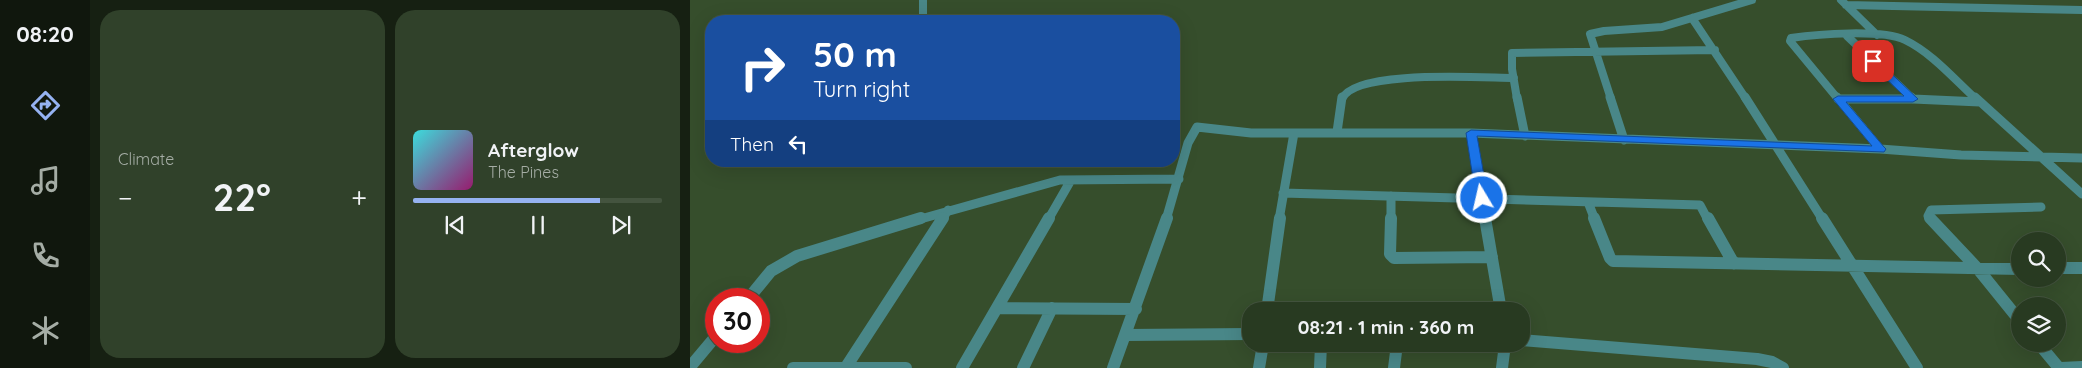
<!DOCTYPE html>
<meta charset="utf-8">
<style>
body{margin:0;font-family:Quicksand,sans-serif;background:#30412a;color:#f1f3f6;height:100vh;display:flex;flex-direction:column;font-size:19px;white-space:nowrap}
*{box-sizing:border-box;margin:0}
p{font-size:16px;color:#a5ada5}
.icon{flex:none;width:28px;height:28px;fill:none;stroke:currentColor;stroke-width:2;stroke-linecap:round;stroke-linejoin:round}
.map{position:relative;flex:1;overflow:hidden}
.drawer{display:flex;flex-direction:column;gap:10px;padding:10px;background:#162012;width:600px}
.drawer>*{flex:none}
.banner{position:absolute;left:15px;top:15px;width:475px;height:152px;border-radius:20px;box-shadow:0 5px 20px #0002,0 0 0 1px #44543f;background:#1a4fa0;color:#fff;overflow:hidden}
.controls{position:absolute;left:1321px;top:232px;display:grid;gap:10px}
.controls a{display:grid;place-items:center;width:55px;height:55px;border-radius:50%;background:#283a21;box-shadow:0 5px 20px #0002,0 0 0 1px #44543f;font-size:25px}
.speed{position:absolute;left:15px;top:288px;display:flex;gap:10px;font-size:25px;font-weight:700;text-align:center}
.speed>*{display:grid;place-content:center;width:65px;height:65px;border-radius:50%;background:#283a21;box-shadow:0 5px 20px #0002,0 0 0 1px #44543f;line-height:1}
.speed .limit{border:8px solid #d22;background:#fff;color:#111}
.pin{position:absolute;display:grid;place-items:center;width:42px;height:42px;color:#fff;margin:-21px;border-radius:10px;box-shadow:0 2px 8px #0006}
.me{position:absolute;width:55px;margin:-28px;rotate:351deg;stroke-linejoin:round;filter:drop-shadow(0 0 4px #0008)}
.turn{display:flex;align-items:center;gap:18px;height:105px;padding:0 25px;font-size:22px}
.turn .icon{width:65px;height:65px;stroke-width:2.5}
.turn b{display:block;font-size:35px;line-height:42px}
.then{display:flex;align-items:center;height:48px;padding:0 25px;background:#0003;gap:10px;font-size:19px}
.big{font-size:38px;font-weight:800;line-height:1.1}
.drawer .tile{flex:1;display:flex;flex-direction:column;justify-content:center;gap:8px;min-width:0;padding:0 18px;border-radius:20px;background:#30412a}
.song{display:flex;align-items:center;gap:15px}
.cover{width:60px;height:60px;border-radius:8px;background:linear-gradient(135deg,hsl(180 70% 55%),hsl(320 70% 35%))}
.played{height:5px;border-radius:2px;background:linear-gradient(90deg,#95b2f1 75%,#44543f 75%)}
.keys{display:flex;justify-content:space-around;direction:ltr}
.heat{display:flex;justify-content:space-between;align-items:center;font-size:28px;direction:ltr}
.drawer .tiles{flex:1;display:grid;gap:10px;grid-template-columns:repeat(2,1fr)}
.trip{position:absolute;left:552px;top:302px;width:288px;height:50px;border-radius:20px;background:#283a21;box-shadow:0 5px 20px #0002,0 0 0 1px #44543f;font-weight:800;line-height:50px;text-align:center}
main{display:flex;flex:1;min-height:0}
.tab-bar{display:flex;flex-direction:column;width:90px;justify-content:space-around;align-items:center;background:#10170d;color:#a5ada5}
.tab-bar .icon{width:35px;height:35px}
.tab-bar .selected{color:#95b2f1}
.tab-bar b{font-size:22px;color:#f1f3f6}
.map>svg:first-child{display:block}
.lines{fill:none;stroke-linecap:round;stroke-linejoin:round}
.street-far2{stroke:#498788;stroke-width:8}
.street-far1{stroke:#498788;stroke-width:9}
.street{stroke:#498788;stroke-width:12}
.route{fill:#1a73e8;stroke:#114b97}
</style>
<main>
<nav class="tab-bar">
<b>08:20</b>
<svg class="icon selected" aria-label="directions" viewBox="0 0 24 24"><path d="M12 3l9 9-9 9-9-9zM9 14v-3h6M13 9l2 2-2 2"/></svg>
<svg class="icon" aria-label="music" viewBox="0 0 24 24"><path d="M9 18V5l10-2v13"/><circle cx="6" cy="18" r="3"/><circle cx="16" cy="16" r="3"/></svg>
<svg class="icon" aria-label="phone" viewBox="0 0 24 24"><path d="M5 4h4l2 5-3 2q2 4 5 5l2-3 5 2v4C11 20 4 13 5 4z"/></svg>
<svg class="icon" aria-label="climate" viewBox="0 0 24 24"><path d="M12 3v18M4 7l16 10M4 17L20 7"/></svg>
</nav>
<section class="drawer">
<div class="tiles">
<div class="tile"><p>Climate</p>
<div class="heat"><a>−</a><b class="big">22°</b><a>+</a></div>
</div>
<div class="tile">
<div class="song"><i class="cover"></i><div><b>Afterglow</b><p>The Pines</p></div></div>
<div class="played"></div>
<div class="keys"><svg class="icon" aria-label="previous" viewBox="0 0 24 24"><path d="M18 5L8 12l10 7zM5 5v14"/></svg><svg class="icon" aria-label="pause" viewBox="0 0 24 24"><path d="M8 5v14M16 5v14"/></svg><svg class="icon" aria-label="next" viewBox="0 0 24 24"><path d="M6 5l10 7-10 7zM19 5v14"/></svg></div>
</div>
</div>
</section>
<div class="map">
<svg width="1392" height="368" viewBox="0 0 1392 368">
<rect width="100%" height="100%" fill="#364e2c"/>
<g class="lines">
<path class="street-far2" d="M233,0V20
M1151,0L1187,35
M1156,5L1392,10
M1002,18L1056,99
M1157,36L1223,99
M652,99C664,69 793,78 824,78
M827,99L822,69V53L1025,50
M921,99L900,34L914,31L972,27L1062,0
M1148,99L1100,41L1101,38C1128,34 1192,29 1215,40C1242,53 1264,79 1286,99"/>
<path class="street-far1" d="M827,97L835,136
M920,97L934,140
M1055,97L1133,220
M1147,97L1190,149
M1221,97L1223,99
M1285,97L1392,194
M1148,99H1223L1290,102
M647,132L652,97
M781,133L796,220
M593,193L1010,205L1018,220
M898,202L905,220
M227,220L370,180L489,179
M252,220L258,210
M358,220L381,180
M476,220L498,143L507,127L561,133H781L1190,149L1271,155L1392,158
M589,220L604,133
M701,220V196
M1241,220L1238,216L1241,210L1351,207"/>
<path class="street" d="M701,218L700,254L704,258L802,257
M795,218L811,311
M904,218L920,258L923,261L1330,269
M1018,218L1044,264
M1132,218L1227,368
M1240,218L1288,269L1330,321
M1368,268H1392
M58,299L81,271L107,256L231,218
M307,308L446,309
M577,311L590,218
M436,335L561,334
M831,340L1067,359L1082,362L1093,368
M1349,344L1369,368
M0,367L26,336
M156,367L253,218
M103,368H216
M272,368L359,218
M333,368L362,308
M423,368L477,218
M569,368L573,344
M630,368L631,344
M704,368L707,344
M812,368L815,344
M1371,368L1392,367"/>
</g>
<path class="route" d="M1183,58L1186,59L1228,99L1223,102H1156L1194,147L1196,149L1194,152L787,136L798,198L792,202L786,198L776,133L781,130L1182,146L1143,99L1148,96H1214L1180,63L1179,61Z"/>
</svg>
<div class="controls">
<a><svg class="icon" aria-label="search" viewBox="0 0 24 24"><circle cx="10" cy="10" r="6"/><path d="M15 15l6 6"/></svg></a>
<a><svg class="icon" aria-label="layers" viewBox="0 0 24 24"><path d="M12 4l9 5-9 5-9-5zM3 14l9 5 9-5"/></svg></a>
</div>
<div class="speed"><div class="limit">30</div></div>
<div class="pin" style="left:1183px;top:61px;background:#d93025"><svg class="icon" aria-label="arrive" viewBox="0 0 24 24"><path d="M6 21V4h12l-3 4 3 4H6"/></svg></div>
<svg class="me" style="left:792px;top:198px" viewBox="-20 -20 40 40"><circle r="17" fill="#1a73e8" stroke="#fff" stroke-width="3"/><path d="M0-11L8 9 0 5-8 9z" fill="#fff"/></svg>
<div class="trip">08:21 · 1 min · 360 m</div>
<div class="banner">
<div class="turn"><svg class="icon" aria-label="right" viewBox="0 0 24 24"><path d="M7 20v-9h11M14 6l5 5-5 5"/></svg><div><b>50 m</b>Turn right</div></div>
<div class="then">Then<svg class="icon" aria-label="left" viewBox="0 0 24 24"><path d="M17 20v-9H6M10 6l-5 5 5 5"/></svg></div>
</div>
</div>
</main>
